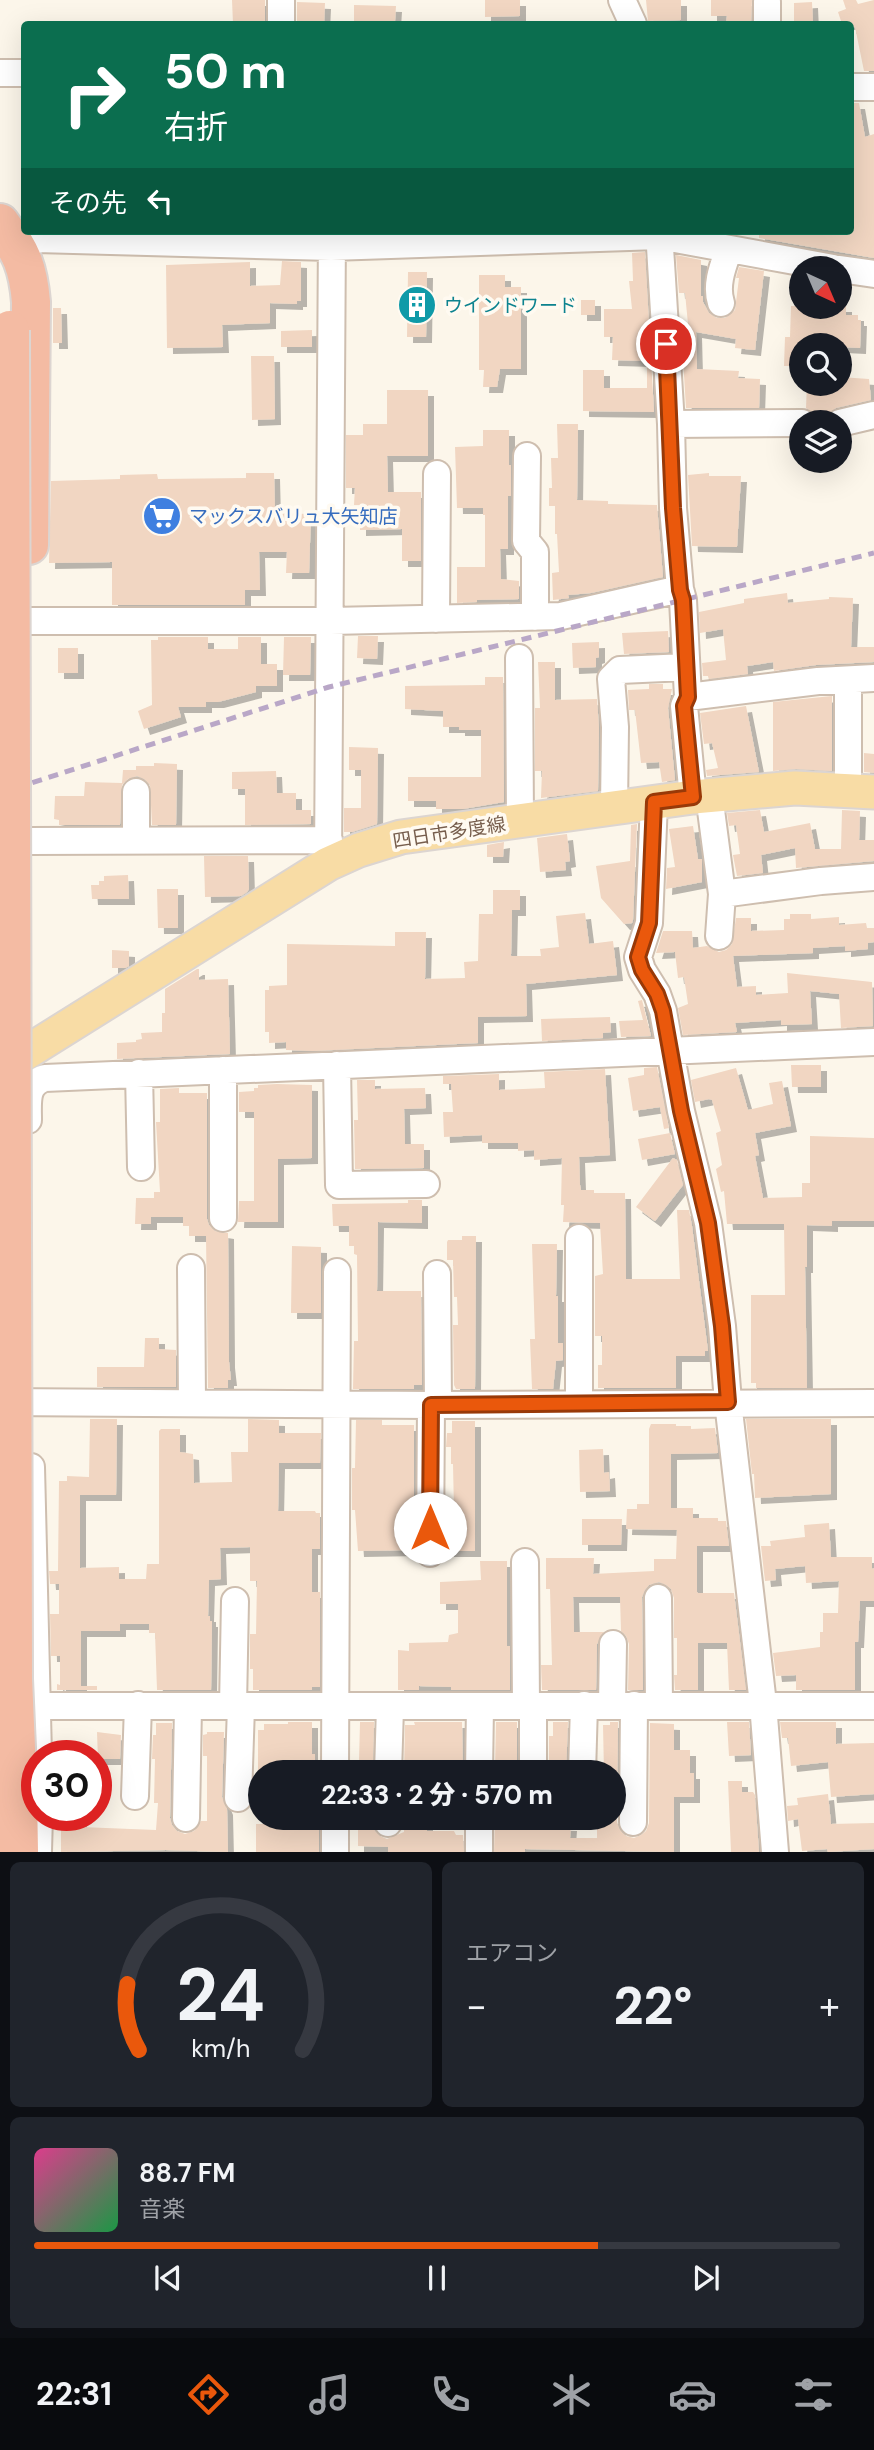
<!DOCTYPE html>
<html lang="ja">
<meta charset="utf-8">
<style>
body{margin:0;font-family:"DM Sans","Noto Sans JP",sans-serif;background:#20242c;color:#f1f3f6;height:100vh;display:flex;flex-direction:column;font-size:26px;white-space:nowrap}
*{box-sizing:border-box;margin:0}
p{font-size:23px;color:#9ea1a6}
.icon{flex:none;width:38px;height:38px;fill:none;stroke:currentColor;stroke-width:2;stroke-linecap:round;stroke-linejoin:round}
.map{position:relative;height:1852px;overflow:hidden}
.panel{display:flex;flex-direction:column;gap:10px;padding:10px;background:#0d0f14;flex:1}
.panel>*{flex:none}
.top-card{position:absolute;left:21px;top:21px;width:833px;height:214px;border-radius:7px;box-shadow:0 7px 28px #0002;background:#0b6e4f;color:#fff;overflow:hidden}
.needle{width:46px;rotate:136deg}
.fabs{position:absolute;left:789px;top:256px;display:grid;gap:14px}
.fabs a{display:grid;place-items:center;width:63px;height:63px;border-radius:50%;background:#171b24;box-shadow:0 7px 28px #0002;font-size:35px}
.speed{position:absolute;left:21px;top:1740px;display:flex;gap:14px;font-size:35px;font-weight:700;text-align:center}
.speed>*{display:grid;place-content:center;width:91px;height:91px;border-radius:50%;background:#171b24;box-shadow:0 7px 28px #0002;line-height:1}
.speed .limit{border:10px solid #d22;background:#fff;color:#111}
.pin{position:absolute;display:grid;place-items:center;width:60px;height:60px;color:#fff;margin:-30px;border:4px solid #fff;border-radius:50%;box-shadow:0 2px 7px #0007}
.me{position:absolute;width:77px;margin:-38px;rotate:0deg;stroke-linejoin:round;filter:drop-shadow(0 0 5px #0008)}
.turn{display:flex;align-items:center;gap:24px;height:147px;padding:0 28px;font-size:32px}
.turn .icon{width:91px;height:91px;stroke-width:2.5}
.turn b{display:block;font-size:49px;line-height:60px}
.then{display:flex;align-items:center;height:66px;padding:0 28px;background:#0003;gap:14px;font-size:26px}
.big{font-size:52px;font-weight:800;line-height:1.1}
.panel .widget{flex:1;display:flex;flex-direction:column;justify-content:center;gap:10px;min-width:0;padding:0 24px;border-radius:10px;background:#20242c}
.panel .dial{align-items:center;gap:0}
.dial svg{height:182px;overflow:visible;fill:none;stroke:#363941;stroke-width:7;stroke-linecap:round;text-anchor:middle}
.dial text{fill:#f1f3f6;stroke:none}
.song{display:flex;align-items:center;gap:21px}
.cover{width:84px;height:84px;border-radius:10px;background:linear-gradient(135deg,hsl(330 70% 55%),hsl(140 70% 35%))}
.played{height:7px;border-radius:4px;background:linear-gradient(90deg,#ea580c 70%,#363941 70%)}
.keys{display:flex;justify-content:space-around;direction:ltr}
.heat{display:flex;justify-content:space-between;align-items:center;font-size:38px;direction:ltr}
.panel .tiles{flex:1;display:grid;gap:10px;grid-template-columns:1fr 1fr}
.widget:last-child{grid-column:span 2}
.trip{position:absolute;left:248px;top:1760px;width:378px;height:70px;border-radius:35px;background:#171b24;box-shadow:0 7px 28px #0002;font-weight:800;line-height:70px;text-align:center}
.menu{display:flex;height:112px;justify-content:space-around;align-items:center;background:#090b0e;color:#9ea1a6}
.menu .icon{width:49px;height:49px}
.menu .active{color:#ea580c}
.menu b{font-size:32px;color:#f1f3f6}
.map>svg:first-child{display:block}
.building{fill:#f1d6c2;filter:url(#shadow)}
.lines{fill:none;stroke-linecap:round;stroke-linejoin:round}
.minor-casing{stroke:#cebeaf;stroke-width:30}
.major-casing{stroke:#dcd5d1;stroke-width:37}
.highway-casing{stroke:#dcd5d1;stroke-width:42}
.minor{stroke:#fff;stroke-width:26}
.major{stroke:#f8dca5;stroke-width:33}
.highway{stroke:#f4bba3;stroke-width:38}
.rail{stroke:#b9a7c7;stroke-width:5;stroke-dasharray:10 7;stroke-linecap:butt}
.highway-bridge-casing{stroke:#dcd5d1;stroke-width:42;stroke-linecap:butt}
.highway-bridge{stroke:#f4bba3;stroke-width:38}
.route-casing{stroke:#983908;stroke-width:18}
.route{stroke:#ea580c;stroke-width:12}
.labels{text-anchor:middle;stroke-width:7;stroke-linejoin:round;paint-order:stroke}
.culture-label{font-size:19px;fill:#0d838f;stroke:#fffaf1;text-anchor:start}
.shop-label{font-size:19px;fill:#366cbe;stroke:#fffaf1;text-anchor:start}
.street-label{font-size:19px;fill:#775e4d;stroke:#fffaf1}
</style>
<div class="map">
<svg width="874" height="1852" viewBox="0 0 874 1852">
<defs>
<filter id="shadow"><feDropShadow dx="6" dy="6" stdDeviation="0" flood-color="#0004"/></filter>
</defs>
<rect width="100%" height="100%" fill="#fcf6ea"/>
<path class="building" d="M232,0H265V24H233Z
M485,0H520V16L485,17Z
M646,0H681V20L648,21Z
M711,0H752L751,24L726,23L727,16H711Z
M843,0H856L858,4L874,0V71H864L855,27L850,28V24H842L838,12L846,9Z
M297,2L325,3L324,24H297Z
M812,2L813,24H794V3Z
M354,5L396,6L395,21H354Z
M850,103H859L865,137L874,134V258L759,238V231H850Z
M645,252L654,412L583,411V370H604V388H647V361L612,360L613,337H604V309H632L629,281H633L632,253Z
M676,255L701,260V296H703V302L709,313L717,318H725L735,310L739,278H736L739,267L764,271L755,350L735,348L736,339L696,332L697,369L739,371L738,378L760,379L759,408H686L681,325L688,324L685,293H679Z
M282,261L301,262V301H297V304L270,303V323L222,325L223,347L167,348L166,265L250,262V286L280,285Z
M408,272H427L426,337H407Z
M479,275H505V287H521V369H500L497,387H483L484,370H479Z
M581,300H595V315H581Z
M791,306H846V315H858V320H861L860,348L840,347V345H802V366H784L785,337H790Z
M53,308H61L62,343H53Z
M312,330V347H281V331Z
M251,356H274L275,419L252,420Z
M840,377L869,379L871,400L836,408L826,416L816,415L806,408L807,383H840Z
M387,390H428V456H387L388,492H421V561H402V529L360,530V505H354L355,488H346V435H363V424H387Z
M557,424H578L577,500L608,501V504L657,505L663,577L591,593L568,595L569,598L553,600L552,573L559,572L557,534H555V506H549V488H552L551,458H558Z
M483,430H509V465H511V496H508V549H500L501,579L519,581V599L477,600V602L457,603V567H485V515H483V508H457L455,447L483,446Z
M246,473H274L275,513L311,514L309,573H286L287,552H259L260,590H245V605H112V562L49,563L51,481L120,479V475L157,474L158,479L246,478Z
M709,473V476H741L737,547L692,546L688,475Z
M787,593L788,603L829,599V597L853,598L851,647H874V662L816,665L774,671L773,662L747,666L748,674L709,679L708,676H703L702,663L726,660L723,629L700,633L699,612L744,603V599Z
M668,631L669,652L624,654L622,633Z
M358,636H378L377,659L357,658Z
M158,637H208V649H238V637H261V664H277V686H256V692L218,702H206V707H178L181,717L144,729L138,711L152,705L151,640H158Z
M284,637H311L310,675H283Z
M599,642V657L596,658V667L573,668L572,643Z
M58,648H78V673H58Z
M538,662H555V700L597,699L599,728L598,791L541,798L542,771H535V708H540Z
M485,677H503L504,802L463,809H436V801H408V777H481V730H459V727H443V711L405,709V686L485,685Z
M649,684H663V689H672L668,708L675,780L662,782L659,762L641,763L635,710H629L628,690L649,689Z
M832,696V771L796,769L773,771V702Z
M746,706L759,772L707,776L706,770L718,768L712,743L704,744L700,713Z
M349,747L378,748L377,824L352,832H344V808H361V770H349Z
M864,753L874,754V773L864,772Z
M154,763L177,764L176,825H152L150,785L144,779L137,776L128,779L122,785L120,825H59V820L54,819L55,796H84L85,782L122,783L123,770H136V766H154Z
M276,771L277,793H296V810H311V824L245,825V789H232V772Z
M760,810L764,832L810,823L815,849H841L842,810L860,811L859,840H874V861L796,868L795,848L761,855L763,873L737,876L733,855L740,854L736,825L729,826L727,813Z
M637,824L633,920L632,923L624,924L601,898L596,866L630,861L631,825Z
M693,826L698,859H702V882L666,889L667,868L675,867L669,829Z
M567,834L570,861L565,862L566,870L540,872L537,838Z
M504,842L503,857H487V845Z
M204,856H248L249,889L247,892L241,896L205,897Z
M128,875L129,899H92L91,885H99V881H104V876Z
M157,889H178V928H158Z
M493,890H520V910H512L511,956H541L540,949L559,947L556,916L585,913L589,944L613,941L617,975L526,984L527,1016L478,1017V1043L313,1051L286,1050V1042L269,1043V1032H265V990H269V986L287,985V944L395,946V932H426L425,979L465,978L464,962L478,961L479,914H493Z
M790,914H811V919L839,917V925L866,923L867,928H874V942L868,943V949L845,951V946L813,948V953L733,956L737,987L756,986V995L788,993L787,973L872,982L873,1026L841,1028L839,994L810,991L812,1024L781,1025V1020L735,1023L737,1032L683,1035L678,1008L688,1004L684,977L678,978L675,952L656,953L663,931H692L693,948L707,946L719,952L726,950L732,944L736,918H751V931L784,930V919H790Z
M112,950L129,951V966L125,968H112Z
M197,969H199V980L228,979L230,1054L117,1059V1043L136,1042V1040L142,1039L141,1033L162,1032V1013H165V989Z
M642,1000L651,1036L621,1037L619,1021L643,1020L638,1001Z
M610,1017L611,1032L603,1033V1038L542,1041L541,1019Z
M791,1065H821V1087H792Z
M657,1067L669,1128L664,1129L660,1107L633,1111L628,1078L644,1075V1068Z
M736,1068L748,1110L773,1104L769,1083L782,1081L791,1126L755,1133L759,1155L755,1156L763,1198L802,1197V1183H810V1136L874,1138V1221H832V1226L807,1225V1267H805L807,1388H756V1383H751V1295H785L784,1224H727L724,1191L721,1192L716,1169L722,1165L716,1133L721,1131L712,1100L709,1099L695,1102L691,1080Z
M605,1069L610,1155L579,1157L580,1185L581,1190H594V1193H625L626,1279H680L677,1210H689L692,1226L708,1351H705V1356H676V1388H598V1365H602V1336H595V1276L603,1274L600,1223L563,1222L564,1205H561L562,1158L534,1160V1150L518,1151V1143H482V1135L444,1137L443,1112H453L451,1084H443V1076L499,1074V1090L545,1088L544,1072Z
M357,1080H375V1089L425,1088L426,1108L404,1109L405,1144H424V1168L355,1169L354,1120H358Z
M277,1084L312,1085V1158L278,1159V1222H238L239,1201H254V1112H239V1092L254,1091V1088H258V1085Z
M179,1088V1093H207V1219L209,1225L215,1231L228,1233L229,1362L231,1380H228V1388H208L206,1236H189V1226H183V1217H151V1224H135L136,1198H154V1192H160L156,1122H160V1089Z
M670,1133L675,1154L642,1160L638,1139Z
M673,1158L677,1160L683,1185L655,1221L636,1207Z
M408,1200H422V1223L378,1222L377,1291H421L422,1385H414V1389H353L354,1341H358L357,1255L354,1254V1246H349V1226H333L332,1204L408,1203Z
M462,1236H476L475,1389H456L454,1385L453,1325H458L457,1297H454L453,1260H447V1242L448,1240H462Z
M532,1244H557L556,1296H558V1343H563V1360L556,1361L553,1389H532L530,1339H535Z
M292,1246L321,1247V1313H291Z
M145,1338H159V1349L176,1350V1387H97V1367H144Z
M90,1419H117L116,1495H80V1568L119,1567V1579H146L147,1564H159V1431L161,1429H180V1452L193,1454L194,1483L232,1482L231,1452H248V1419L279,1420V1433H321L320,1463H279L278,1511H315L316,1513H320V1549H312V1592H320V1687H312V1690H253V1669H250V1634H256L257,1581H250V1547L220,1548L221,1579L209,1580L208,1616H210V1621H212L211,1690H157L155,1633H149V1624H120V1631H81V1686H97V1690H57V1684L60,1685V1656H51L50,1614H59V1584H50L49,1571H58L59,1481H67V1476L89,1477Z
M746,1419H831V1494L755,1498L754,1474H752Z
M356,1420H382V1425H414V1550L358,1551L355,1510H352V1468H355Z
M452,1421H475V1551H448L447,1511H454L453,1464H451V1447H446L447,1433H452Z
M651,1424H676V1426H691V1429L715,1428L718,1453L671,1454V1508H693V1518H718V1521H726L729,1546H697V1592L698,1593H734L746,1690H729L727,1643H698V1690H675L674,1675H677V1638H674V1598L671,1589L666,1585L659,1582L649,1585L645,1590L642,1597L643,1690H628L629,1644L626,1636L621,1631L620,1597H573L574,1632H604L597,1644L596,1690H542L541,1665H552L550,1589H546V1558H594L593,1574L654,1571V1559H676L677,1530L626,1529L627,1509H637V1504H649V1429Z
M603,1449L604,1473L609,1472L610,1491L580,1492L579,1450Z
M582,1519H622L621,1545H582Z
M829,1523L831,1557H872V1569L874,1568V1601H860L858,1642H855V1690H796V1675L776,1676L773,1653L820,1647V1632H823V1613H838L839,1581L806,1583L805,1566L775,1569L776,1580L765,1581L761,1546H771L770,1541L805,1537L804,1525Z
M480,1561H507V1646H510V1690H451V1687L419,1686V1690H398V1650L409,1651V1643L448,1642L449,1635L458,1633V1604H440V1582L481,1580Z
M288,1722H312V1754H315V1773H258V1730H264V1724H288Z
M360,1722H374L373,1762H359Z
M414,1722H462L463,1773H404L405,1725H415Z
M496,1722H517V1773H515V1768H495Z
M553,1722H568L566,1773H549V1736H553Z
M610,1722H618L617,1822L620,1830L626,1836L634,1838L641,1835L646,1831L649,1823L650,1723L674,1724V1750H690V1773H694V1797H674V1852L525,1849V1852H494L495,1818H539V1824L571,1825L570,1838H597V1828H603V1818H614V1773H604L603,1725H610Z
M727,1722H749L751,1755L729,1756Z
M780,1722H836V1744L874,1743V1794L831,1797L828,1762L791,1766L788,1738H782Z
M156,1723H172L170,1818L172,1825L177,1831L185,1834L194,1831L201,1821H207V1756H203V1735L207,1734V1732H224L222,1797L227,1809L228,1852L166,1850L61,1852V1817L81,1818V1827L156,1830L158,1803H154L155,1759H152L153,1735H156Z
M97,1732L121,1735L120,1759H98Z
M728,1781H742V1792H753L755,1795L759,1852H731Z
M828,1794L831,1824L874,1823V1849L828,1852L827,1849L802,1851L798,1819L788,1821L787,1806L798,1805L797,1798Z
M289,1818H319V1852H256V1824H289Z
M358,1818H372L375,1831L380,1836L387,1839L404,1832V1818H427V1831H454L456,1835H463L464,1852H388V1847L358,1846Z"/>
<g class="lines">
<defs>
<path id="minor" d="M622,0L633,24
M767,2V24
M281,24V0
M0,73H24
M850,87H874
M659,231L671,424L673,508L680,589L683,600L688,697L684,706L693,797
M20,251L37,239L331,247L659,236L833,268
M840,269L874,274
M721,303C715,285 723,266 729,249
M840,423L874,415
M671,424L802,423
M527,456L526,541L535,552V617
M436,619L437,474
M0,621H331L561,616L680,589
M519,658L520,821
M688,697L818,681L874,678
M848,791V680
M709,795L722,894
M654,802L649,923L638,957L642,970L657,994L663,1011L681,1111L708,1223L722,1326L728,1402L763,1704L775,1852
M614,808L615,727L611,679L620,670L686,667
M136,840V792
M0,844L28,841L329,840
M328,864L332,231
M719,936L722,894L821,881L874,877
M337,1065L339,1185L426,1184
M223,1070V1218
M139,1073L141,1167
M28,1120C28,1102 25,1084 45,1078L874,1042
M579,1238V1404
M191,1268L192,1402
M437,1274L438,1405
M0,1402L431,1405L874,1403
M31,1467L38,1755
M430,1553L431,1405
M525,1562L526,1706
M658,1598L659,1705
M612,1705L613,1644
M19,1706H874
M233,1706L235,1601
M533,1706V1773
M335,1773L337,1272
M388,1773L390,1707
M479,1773L480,1706
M582,1773L584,1705
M135,1796L138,1705
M238,1798L241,1706
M186,1818L188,1706
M335,1818V1852
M633,1822L634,1705
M388,1823V1818
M479,1850V1818
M38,1852L39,1815"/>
<path id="major" d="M0,1069L328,864L359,850L401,837L693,797L795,788L874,792"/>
<path id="highway" d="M0,223C21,252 28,266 31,302L29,545
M18,1794L19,1852"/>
</defs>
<use href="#minor" class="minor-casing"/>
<use href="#major" class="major-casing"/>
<use href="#highway" class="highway-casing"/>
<use href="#minor" class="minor"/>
<use href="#major" class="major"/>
<use href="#highway" class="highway"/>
<path class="rail" d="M0,793L329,687L874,553"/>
<defs>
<path id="highway-bridge" d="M10,330L13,1679L18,1794"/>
</defs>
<use href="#highway-bridge" class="highway-bridge-casing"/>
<use href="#highway-bridge" class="highway-bridge"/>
</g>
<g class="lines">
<defs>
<path id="route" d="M430,1528L431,1405L728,1402L722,1326L708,1223L681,1111L663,1011L657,994L642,970L638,957L649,923L654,802L693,797L684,706L688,697L683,600L680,590L673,508L666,344"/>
</defs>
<use href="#route" class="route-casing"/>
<use href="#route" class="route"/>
</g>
<defs>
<symbol id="building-disc" viewBox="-11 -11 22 22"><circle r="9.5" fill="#0f9aa8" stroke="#fffaf1"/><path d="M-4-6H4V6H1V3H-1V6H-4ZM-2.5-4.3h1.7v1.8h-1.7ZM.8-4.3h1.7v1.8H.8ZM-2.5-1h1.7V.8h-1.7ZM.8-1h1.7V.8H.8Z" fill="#fff"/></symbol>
<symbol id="supermarket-disc" viewBox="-11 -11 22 22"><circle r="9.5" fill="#3f7fe0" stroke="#fffaf1"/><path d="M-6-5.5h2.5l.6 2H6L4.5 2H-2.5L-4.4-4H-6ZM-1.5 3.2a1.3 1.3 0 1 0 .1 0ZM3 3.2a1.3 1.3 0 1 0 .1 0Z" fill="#fff"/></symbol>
</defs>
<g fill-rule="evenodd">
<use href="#building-disc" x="395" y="283" width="44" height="44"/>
<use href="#supermarket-disc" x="140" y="494" width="44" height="44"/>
</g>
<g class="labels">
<g class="culture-label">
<text x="444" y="312">ウインドワード</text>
</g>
<g class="shop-label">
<text x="189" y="523">マックスバリュ大矢知店</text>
</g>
<g class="street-label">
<text transform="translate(449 832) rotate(-9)" y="7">四日市多度線</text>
</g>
</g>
</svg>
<div class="fabs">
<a><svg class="needle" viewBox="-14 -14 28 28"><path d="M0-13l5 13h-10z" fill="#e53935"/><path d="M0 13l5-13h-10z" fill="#9ea1a6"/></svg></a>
<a><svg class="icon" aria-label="search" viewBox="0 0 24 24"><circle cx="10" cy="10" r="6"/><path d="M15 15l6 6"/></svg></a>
<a><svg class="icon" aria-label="layers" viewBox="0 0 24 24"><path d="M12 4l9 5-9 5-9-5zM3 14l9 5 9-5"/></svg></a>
</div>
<div class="speed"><div class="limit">30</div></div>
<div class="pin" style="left:666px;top:344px;background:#d93025"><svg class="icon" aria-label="arrive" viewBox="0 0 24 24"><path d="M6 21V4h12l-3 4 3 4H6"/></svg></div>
<svg class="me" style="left:430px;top:1528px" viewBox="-20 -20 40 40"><circle r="19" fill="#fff"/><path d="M0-13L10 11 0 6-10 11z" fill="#ea580c"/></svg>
<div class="trip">22:33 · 2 分 · 570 m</div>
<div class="top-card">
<div class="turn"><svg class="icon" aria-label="right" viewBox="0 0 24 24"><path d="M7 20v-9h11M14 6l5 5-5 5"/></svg><div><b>50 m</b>右折</div></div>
<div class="then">その先<svg class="icon" aria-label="left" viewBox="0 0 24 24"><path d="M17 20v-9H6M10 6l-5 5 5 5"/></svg></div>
</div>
</div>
<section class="panel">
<div class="tiles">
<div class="widget dial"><svg viewBox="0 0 100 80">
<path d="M14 69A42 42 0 1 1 86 69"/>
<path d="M14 69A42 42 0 0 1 9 40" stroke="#ea580c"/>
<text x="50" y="56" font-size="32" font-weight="700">24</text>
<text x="50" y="72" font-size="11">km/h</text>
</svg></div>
<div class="widget"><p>エアコン</p>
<div class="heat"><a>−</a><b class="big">22°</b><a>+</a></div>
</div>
<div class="widget">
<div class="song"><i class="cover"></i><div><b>88.7 FM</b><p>音楽</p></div></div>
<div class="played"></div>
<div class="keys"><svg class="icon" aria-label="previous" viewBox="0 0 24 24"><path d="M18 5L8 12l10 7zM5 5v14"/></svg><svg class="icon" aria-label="pause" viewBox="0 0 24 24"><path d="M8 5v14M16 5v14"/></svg><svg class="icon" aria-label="next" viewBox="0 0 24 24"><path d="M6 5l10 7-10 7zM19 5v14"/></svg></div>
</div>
</div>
</section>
<nav class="menu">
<b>22:31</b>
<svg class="icon active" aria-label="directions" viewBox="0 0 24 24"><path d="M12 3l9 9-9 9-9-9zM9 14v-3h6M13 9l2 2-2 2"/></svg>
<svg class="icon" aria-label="music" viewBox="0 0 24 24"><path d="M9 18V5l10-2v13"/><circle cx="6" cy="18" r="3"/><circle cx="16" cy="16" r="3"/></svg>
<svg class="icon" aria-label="phone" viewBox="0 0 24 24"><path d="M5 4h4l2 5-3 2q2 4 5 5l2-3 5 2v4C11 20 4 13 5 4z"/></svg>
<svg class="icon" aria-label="climate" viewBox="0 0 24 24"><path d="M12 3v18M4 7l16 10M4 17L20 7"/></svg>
<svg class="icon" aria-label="car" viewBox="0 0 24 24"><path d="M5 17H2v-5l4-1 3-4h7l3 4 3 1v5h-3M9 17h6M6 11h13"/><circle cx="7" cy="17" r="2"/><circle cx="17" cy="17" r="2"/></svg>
<svg class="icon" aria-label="filters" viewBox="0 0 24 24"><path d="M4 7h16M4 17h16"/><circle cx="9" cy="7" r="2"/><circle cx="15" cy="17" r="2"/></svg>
</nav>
